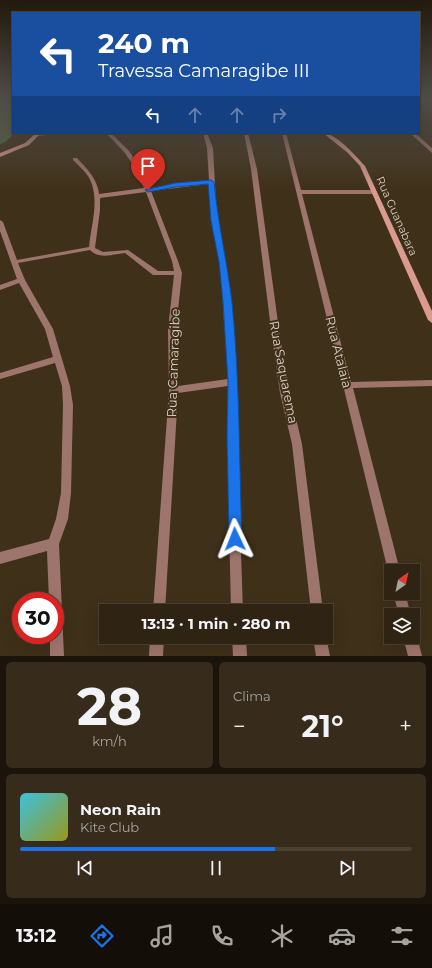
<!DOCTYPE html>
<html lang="pt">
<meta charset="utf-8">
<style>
body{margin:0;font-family:Montserrat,sans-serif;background:#372c1c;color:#f1f3f6;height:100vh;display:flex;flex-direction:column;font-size:15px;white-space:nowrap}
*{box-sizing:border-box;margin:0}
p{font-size:13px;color:#a7a4a0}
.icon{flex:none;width:22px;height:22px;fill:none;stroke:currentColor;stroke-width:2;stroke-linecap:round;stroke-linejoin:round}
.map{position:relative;height:656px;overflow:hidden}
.drawer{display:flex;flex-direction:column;gap:6px;padding:6px;background:#1a140a;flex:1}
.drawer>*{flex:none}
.top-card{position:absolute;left:12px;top:12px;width:408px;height:122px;border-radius:0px;box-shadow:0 4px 16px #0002,0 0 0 1px #4a4133;background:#1a4fa0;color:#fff;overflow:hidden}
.needle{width:26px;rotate:33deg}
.tools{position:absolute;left:384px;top:564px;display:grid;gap:8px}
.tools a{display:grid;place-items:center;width:36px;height:36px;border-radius:0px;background:#2f2413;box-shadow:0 4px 16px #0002,0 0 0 1px #4a4133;font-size:20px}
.speed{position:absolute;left:12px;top:592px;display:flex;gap:8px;font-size:20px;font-weight:700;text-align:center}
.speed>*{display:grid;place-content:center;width:52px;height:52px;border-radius:50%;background:#2f2413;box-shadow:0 4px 16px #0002,0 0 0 1px #4a4133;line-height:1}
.speed .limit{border:6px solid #d22;background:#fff;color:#111}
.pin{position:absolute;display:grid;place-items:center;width:34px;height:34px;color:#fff;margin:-41px -17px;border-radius:50% 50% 50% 0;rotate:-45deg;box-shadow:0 0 4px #0007}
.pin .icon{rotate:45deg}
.me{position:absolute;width:44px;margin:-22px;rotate:358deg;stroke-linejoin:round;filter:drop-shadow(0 0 3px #0008)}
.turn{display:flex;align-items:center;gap:14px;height:84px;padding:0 20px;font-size:18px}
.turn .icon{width:52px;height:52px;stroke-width:2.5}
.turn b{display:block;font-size:28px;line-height:34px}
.lanes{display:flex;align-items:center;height:38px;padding:0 20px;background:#0003;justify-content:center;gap:20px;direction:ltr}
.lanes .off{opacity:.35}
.big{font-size:30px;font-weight:700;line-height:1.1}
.drawer .widget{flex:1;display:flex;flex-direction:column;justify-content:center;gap:6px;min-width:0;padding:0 14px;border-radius:6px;background:#372c1c}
.drawer .dial{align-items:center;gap:0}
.dial b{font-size:52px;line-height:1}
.song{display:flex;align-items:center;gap:12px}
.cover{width:48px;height:48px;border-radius:6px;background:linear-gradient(135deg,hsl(190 70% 55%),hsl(60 70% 35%))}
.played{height:4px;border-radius:2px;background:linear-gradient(90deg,#1a73e8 65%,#4a4133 65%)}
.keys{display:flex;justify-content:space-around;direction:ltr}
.heat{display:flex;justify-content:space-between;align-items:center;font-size:22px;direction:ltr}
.drawer .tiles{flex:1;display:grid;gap:6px;grid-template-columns:1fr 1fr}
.widget:last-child{grid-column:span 2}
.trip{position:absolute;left:99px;top:604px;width:234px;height:40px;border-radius:0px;background:#2f2413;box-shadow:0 4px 16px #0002,0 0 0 1px #4a4133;font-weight:700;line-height:40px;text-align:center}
.tabs{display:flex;height:64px;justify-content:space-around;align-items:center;background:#130e08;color:#a7a4a0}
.tabs .icon{width:28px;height:28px}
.tabs .current{color:#1a73e8}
.tabs b{font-size:18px;color:#f1f3f6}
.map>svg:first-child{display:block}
.forest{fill:#536745}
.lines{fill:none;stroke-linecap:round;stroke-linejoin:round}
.street{fill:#9e756d;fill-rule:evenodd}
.secondary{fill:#da9a8d;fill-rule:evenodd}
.route{fill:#1a73e8;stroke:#114b97}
.labels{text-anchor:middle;stroke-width:4;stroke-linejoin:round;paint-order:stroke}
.far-street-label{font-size:11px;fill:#dad0c3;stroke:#3f3019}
.street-label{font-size:13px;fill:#dad0c3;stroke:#3f3019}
</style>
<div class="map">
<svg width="432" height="656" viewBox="0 0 432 656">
<rect width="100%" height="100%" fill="#3f3019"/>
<path class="forest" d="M0,99H13V133H15L5,142L0,144Z"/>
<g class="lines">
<path class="street" d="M43,133H57L55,134L38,136L36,135Z
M106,133H111L129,151L139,165L150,188L209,180L207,148L203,133H207L213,148L217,221L226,262L237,382V435L243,611H231L227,435L228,386L178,393L165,611H153L169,390L168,329L174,275H153L125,253C113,254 100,260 90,250L18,263L25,280L53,329L70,386L73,405L71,493L68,519L59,544L64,656H50V635H55V601H49L47,551L0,564V552L49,539L56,519L61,493L63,405L62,386L55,363L0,379V373L53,357L45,329L19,283L0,290V285L17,279L0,231V220L3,222L17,260L89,247C91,225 101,197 88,176C84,170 78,165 73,160V158H77C87,169 97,178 99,194L144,188L133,165L125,153ZM209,184L211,221L220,262L228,379L178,386L176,329L182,273L178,261L151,191ZM146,192L172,261L174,271H158L128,250L103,252L95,248L100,210V198Z
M244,133H248L257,169L280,337L290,393L302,444L323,611H311L292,444L280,393L272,337L251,169Z
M282,133H286L301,190H374L377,192L374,194H302L351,382L432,380V386L353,388L400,571H391V576L388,571Z
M410,133H415L432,148V153Z
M393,593H405L411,615H399Z
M413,632L417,637L422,656H408L403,637H413Z
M326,636L330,656H316L313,637H326Z
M150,637H164L163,656H149Z
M232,637H246L247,656H233Z"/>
<path class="secondary" d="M36,133H41L29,145L0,157V153L25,143Z
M323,133C336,133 356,156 365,166L432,311V323L428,320L360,166L348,153Z"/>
</g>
<linearGradient id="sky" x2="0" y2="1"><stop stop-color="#231a0e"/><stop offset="0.52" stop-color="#524e49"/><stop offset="1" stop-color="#524e49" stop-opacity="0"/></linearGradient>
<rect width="432" height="191" fill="url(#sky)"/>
<path class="route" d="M211,180L214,182C218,223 227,262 232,302C240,381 239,460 242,539L240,543L235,545L231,543L229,539L227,435L228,382L223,302L219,262L211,221L208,184L175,187L148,192L145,190L175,183Z"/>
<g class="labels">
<g class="far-street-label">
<text transform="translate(397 216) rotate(66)" y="4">Rua Guanabara</text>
</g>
<g class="street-label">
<text transform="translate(339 352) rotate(76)" y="5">Rua Atalaia</text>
<text transform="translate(173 363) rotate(-88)" y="5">Rua Camaragibe</text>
<text transform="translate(284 372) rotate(79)" y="5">Rua Saquarema</text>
</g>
</g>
</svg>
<div class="tools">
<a><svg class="needle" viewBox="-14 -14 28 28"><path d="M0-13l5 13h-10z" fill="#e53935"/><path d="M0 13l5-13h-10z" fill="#a7a4a0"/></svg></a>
<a><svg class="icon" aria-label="layers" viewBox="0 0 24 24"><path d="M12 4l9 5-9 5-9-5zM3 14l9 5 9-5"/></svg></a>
</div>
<div class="speed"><div class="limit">30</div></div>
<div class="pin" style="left:148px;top:190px;background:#d93025"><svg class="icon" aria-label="arrive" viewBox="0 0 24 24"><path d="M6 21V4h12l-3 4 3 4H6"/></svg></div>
<svg class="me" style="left:235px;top:539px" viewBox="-20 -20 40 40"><path d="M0-17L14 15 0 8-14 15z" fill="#1a73e8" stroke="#fff" stroke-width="4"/></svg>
<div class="trip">13:13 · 1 min · 280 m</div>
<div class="top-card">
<div class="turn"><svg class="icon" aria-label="left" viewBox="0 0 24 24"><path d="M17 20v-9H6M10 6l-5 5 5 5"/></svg><div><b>240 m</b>Travessa Camaragibe III</div></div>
<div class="lanes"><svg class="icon" aria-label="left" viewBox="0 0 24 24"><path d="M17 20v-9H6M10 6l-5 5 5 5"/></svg><svg class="icon off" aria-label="ahead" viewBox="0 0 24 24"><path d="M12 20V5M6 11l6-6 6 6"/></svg><svg class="icon off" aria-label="ahead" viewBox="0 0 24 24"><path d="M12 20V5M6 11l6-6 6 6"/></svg><svg class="icon off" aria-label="right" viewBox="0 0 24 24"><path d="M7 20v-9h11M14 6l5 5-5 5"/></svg></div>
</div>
</div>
<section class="drawer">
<div class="tiles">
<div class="widget dial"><b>28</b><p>km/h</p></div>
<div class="widget"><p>Clima</p>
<div class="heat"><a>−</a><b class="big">21°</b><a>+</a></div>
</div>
<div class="widget">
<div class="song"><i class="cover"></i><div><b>Neon Rain</b><p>Kite Club</p></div></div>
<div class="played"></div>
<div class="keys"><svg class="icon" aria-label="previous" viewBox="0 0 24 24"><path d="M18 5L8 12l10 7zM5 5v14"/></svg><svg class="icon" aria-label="pause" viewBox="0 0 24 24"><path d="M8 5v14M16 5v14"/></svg><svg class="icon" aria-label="next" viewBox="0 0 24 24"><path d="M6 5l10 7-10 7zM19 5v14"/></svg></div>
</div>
</div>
</section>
<nav class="tabs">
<b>13:12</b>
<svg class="icon current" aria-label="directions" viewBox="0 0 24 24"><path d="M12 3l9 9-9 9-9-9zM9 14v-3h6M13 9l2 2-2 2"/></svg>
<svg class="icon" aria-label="music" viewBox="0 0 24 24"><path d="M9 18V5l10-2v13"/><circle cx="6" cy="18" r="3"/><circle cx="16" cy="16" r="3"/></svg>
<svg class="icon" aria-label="phone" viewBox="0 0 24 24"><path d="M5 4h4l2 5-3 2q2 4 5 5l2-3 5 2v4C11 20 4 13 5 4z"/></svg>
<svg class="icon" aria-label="climate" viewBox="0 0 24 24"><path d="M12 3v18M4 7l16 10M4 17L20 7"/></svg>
<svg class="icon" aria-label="car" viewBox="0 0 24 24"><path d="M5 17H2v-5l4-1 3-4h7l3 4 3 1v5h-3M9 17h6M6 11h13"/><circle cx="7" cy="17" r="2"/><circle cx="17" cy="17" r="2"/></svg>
<svg class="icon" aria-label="filters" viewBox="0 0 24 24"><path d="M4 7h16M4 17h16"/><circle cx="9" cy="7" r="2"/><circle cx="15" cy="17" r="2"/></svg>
</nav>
